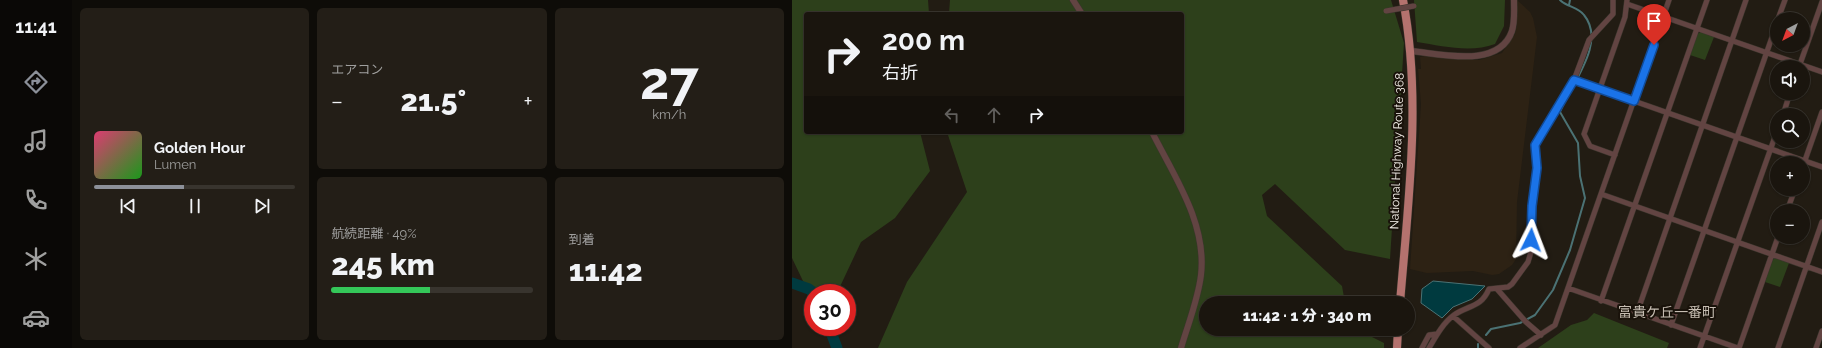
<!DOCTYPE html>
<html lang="ja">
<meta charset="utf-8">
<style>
body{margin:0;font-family:Raleway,"Noto Sans JP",sans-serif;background:#231e17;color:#f1f3f6;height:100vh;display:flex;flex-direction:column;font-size:15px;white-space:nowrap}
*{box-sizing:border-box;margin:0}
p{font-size:13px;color:#9f9f9e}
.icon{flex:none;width:22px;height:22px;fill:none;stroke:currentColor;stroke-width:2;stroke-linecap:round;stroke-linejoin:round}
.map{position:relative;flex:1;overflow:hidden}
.side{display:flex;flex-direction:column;gap:8px;padding:8px;background:#0e0c08;width:720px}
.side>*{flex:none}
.top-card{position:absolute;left:12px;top:12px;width:380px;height:122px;border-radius:4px;box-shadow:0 1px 3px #0004,0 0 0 1px #38342e;background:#1a150e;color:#f1f3f6;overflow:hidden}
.needle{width:26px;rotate:221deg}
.buttons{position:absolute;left:978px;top:12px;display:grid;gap:8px}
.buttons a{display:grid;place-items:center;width:40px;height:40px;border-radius:50%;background:#1a150e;box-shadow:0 1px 3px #0004,0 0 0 1px #38342e;font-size:20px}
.speed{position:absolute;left:12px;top:284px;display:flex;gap:8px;font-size:20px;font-weight:700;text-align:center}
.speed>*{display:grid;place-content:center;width:52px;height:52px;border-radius:50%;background:#1a150e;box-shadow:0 1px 3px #0004,0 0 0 1px #38342e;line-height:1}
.speed .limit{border:6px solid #d22;background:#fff;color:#111}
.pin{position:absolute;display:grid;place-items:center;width:34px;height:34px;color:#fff;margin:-41px -17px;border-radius:50% 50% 50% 0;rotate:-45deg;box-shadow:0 0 4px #0007}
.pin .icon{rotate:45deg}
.me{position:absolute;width:44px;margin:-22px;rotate:3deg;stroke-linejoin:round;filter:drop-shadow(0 0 3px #0008)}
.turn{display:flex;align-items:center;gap:14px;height:84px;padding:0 12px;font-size:18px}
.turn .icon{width:52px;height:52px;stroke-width:2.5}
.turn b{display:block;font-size:28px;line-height:34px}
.lanes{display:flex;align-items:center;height:38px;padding:0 12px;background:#0003;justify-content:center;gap:20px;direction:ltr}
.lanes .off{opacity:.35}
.big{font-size:30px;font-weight:800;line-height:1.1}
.side .tile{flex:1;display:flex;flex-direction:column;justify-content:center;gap:6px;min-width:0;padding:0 14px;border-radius:6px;background:#231e17}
.side .dial{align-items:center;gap:0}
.dial b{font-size:52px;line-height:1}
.song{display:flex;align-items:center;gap:12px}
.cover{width:48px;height:48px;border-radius:6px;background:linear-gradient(135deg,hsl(340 70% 55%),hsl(120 70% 35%))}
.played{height:4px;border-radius:2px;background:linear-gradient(90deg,#8c9099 45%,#38342e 45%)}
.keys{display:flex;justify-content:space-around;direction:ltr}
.heat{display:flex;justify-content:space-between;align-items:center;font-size:22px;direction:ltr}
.charge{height:6px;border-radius:3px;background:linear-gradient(90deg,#34c759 49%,#38342e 0)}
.side .tiles{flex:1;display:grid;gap:8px;grid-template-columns:repeat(3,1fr)}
.tile:first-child{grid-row:span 2}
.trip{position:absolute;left:407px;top:296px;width:216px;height:40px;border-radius:20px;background:#1a150e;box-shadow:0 1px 3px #0004,0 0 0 1px #38342e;font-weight:800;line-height:40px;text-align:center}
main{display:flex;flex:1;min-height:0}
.tab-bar{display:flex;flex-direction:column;width:72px;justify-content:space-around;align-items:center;background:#0a0806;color:#9f9f9e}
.tab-bar .icon{width:28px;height:28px}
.tab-bar .current{color:#8c9099}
.tab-bar b{font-size:18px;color:#f1f3f6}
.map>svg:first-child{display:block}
.built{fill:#2d2214}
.green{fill:#2d401b}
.water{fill:#003a3f;stroke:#4b7274}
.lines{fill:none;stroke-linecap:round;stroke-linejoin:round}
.stream{stroke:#4b7274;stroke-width:2}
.river{stroke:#003a3f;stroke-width:11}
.minor-casing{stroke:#3c362d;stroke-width:6}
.tertiary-casing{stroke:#3c362d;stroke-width:7}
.trunk-casing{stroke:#3c362d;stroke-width:9}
.minor{stroke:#624442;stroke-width:5}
.tertiary{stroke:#624442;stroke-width:6}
.trunk{stroke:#b4726e;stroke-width:8}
.minor-bridge-casing{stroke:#3c362d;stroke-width:6;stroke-linecap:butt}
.minor-bridge{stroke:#624442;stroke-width:5}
.route-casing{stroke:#114b97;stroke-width:10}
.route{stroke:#1a73e8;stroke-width:7}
.labels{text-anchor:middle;stroke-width:4;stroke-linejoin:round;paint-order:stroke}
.street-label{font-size:12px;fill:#f9f4ee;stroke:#19120a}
.quarter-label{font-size:14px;fill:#c6bdb2;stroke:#19120a}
</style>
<main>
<nav class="tab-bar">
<b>11:41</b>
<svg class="icon current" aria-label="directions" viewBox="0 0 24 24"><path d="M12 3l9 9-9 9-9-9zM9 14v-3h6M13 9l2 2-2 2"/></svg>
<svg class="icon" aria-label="music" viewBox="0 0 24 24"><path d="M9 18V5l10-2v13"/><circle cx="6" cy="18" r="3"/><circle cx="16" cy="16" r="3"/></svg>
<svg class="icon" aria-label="phone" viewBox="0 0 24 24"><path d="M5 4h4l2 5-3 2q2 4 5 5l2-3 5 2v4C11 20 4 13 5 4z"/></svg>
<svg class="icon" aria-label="climate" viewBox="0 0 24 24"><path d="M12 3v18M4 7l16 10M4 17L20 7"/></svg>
<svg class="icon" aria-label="car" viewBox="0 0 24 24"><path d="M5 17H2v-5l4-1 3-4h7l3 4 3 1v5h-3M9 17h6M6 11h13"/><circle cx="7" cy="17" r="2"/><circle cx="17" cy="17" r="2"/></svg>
</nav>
<section class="side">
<div class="tiles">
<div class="tile">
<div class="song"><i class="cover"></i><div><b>Golden Hour</b><p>Lumen</p></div></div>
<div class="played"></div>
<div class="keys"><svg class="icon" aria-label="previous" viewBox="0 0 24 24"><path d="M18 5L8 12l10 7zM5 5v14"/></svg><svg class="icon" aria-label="pause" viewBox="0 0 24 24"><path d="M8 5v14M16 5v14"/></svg><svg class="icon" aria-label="next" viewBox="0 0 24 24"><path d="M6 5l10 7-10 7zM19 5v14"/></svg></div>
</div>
<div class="tile"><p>エアコン</p>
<div class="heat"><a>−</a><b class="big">21.5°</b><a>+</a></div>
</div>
<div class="tile dial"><b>27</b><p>km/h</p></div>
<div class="tile"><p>航続距離 · 49%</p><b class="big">245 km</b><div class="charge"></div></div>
<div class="tile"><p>到着</p><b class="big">11:42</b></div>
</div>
</section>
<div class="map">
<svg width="1030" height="348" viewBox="0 0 1030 348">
<rect width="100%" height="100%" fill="#221c13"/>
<path class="built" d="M725,0L738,12L741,18L745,37L725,202L724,259L720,265L707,274L700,275L681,271L635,273L618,269L629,104L626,69H629L628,57L633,56L687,60L710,53L723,34L725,25Z"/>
<path class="green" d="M0,0H136L137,14H14V132H128L138,171L103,218L69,242L45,293H21V302L0,258Z
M158,0H599L612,43L598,259L553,250L483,184L470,195L475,216L550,286L553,303H414V329H564L592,343V348H86L115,282L175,192L155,132H390V14H157Z
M622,0H713L712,26L703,44C679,53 650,46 625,42Z
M909,32L922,37L913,60L898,55L905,34Z
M984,258L997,263L988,287L973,282L980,260Z
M802,313L877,343L875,348H746L779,325L795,320Z"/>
<path class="water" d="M641,281L693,286L680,299L661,307L650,318L629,303L630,289Z"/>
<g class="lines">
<path class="stream" d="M777,5L778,0
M694,335L699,329L728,323L743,315L761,290L778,250L793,198L788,176L786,143L768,112C779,84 815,43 792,15C786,7 775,7 768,0
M686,348V344"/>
<path class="river" d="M0,283L17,289L22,293
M37,327L45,348"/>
<defs>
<path id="minor" d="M835,4L1030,72
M986,19L993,0
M1007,67L1030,2
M782,80L1030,167
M991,115L998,93
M823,155L798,146L792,134L833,17L835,0
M1011,166L1030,112
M809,194L1030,272
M995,211L1003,189
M776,288L946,348
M705,289L734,322L749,335
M809,301L915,0
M845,313L954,0
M661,316L697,348
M879,325L985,23
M630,348L637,335L645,334
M637,348C644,336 651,323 662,315C676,305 689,308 697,289L716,287L720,284L736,262L739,252L740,207L745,168L742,151L743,142L763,114L782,80L797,40L821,14V0
M728,348L763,325L877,0
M908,348L985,131
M947,348L986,237
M986,348L1030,222
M1024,348L1030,331"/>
<path id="tertiary" d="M281,0L290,14
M619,51C650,54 707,69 720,31C723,21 722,10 722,0
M360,132C382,176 415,223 409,275C406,300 396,324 389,348"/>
<path id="trunk" d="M608,303C616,204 630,98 611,0
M605,348L606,329"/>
</defs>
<use href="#minor" class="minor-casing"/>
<use href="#tertiary" class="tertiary-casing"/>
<use href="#trunk" class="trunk-casing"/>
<use href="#minor" class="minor"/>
<use href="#tertiary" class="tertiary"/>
<use href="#trunk" class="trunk"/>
<defs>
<path id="minor-bridge" d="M594,11L622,6"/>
</defs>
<use href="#minor-bridge" class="minor-bridge-casing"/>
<use href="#minor-bridge" class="minor-bridge"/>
</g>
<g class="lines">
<defs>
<path id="route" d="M739,240L740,206L745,168L743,145L782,80L842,101L862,45"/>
</defs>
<use href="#route" class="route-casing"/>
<use href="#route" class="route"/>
</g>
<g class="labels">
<g class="street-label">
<text transform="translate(605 151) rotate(-88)" y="4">National Highway Route 368</text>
</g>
<g class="quarter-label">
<text x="875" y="317">富貴ケ丘一番町</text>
</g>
</g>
</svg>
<div class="buttons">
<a><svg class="needle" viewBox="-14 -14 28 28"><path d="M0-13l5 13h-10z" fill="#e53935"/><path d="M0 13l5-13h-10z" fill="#9f9f9e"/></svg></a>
<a><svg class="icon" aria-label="sound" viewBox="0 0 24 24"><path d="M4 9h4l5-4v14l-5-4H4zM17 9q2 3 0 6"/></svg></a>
<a><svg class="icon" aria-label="search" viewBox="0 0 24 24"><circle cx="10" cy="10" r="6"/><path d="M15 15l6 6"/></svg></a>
<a>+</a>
<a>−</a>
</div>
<div class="speed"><div class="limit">30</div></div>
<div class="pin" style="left:862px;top:45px;background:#d93025"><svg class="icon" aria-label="arrive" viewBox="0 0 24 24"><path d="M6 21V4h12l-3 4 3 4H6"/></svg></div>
<svg class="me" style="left:739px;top:240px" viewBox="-20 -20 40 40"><path d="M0-17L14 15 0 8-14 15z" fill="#1a73e8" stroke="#fff" stroke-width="4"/></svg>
<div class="trip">11:42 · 1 分 · 340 m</div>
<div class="top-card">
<div class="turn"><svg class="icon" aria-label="right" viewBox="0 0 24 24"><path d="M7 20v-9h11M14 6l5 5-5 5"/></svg><div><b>200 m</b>右折</div></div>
<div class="lanes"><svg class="icon off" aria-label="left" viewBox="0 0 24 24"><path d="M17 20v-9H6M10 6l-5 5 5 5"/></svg><svg class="icon off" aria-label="ahead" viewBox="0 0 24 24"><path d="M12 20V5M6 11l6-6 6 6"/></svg><svg class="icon" aria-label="right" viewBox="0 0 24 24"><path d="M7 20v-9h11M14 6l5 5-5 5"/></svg></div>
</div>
</div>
</main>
